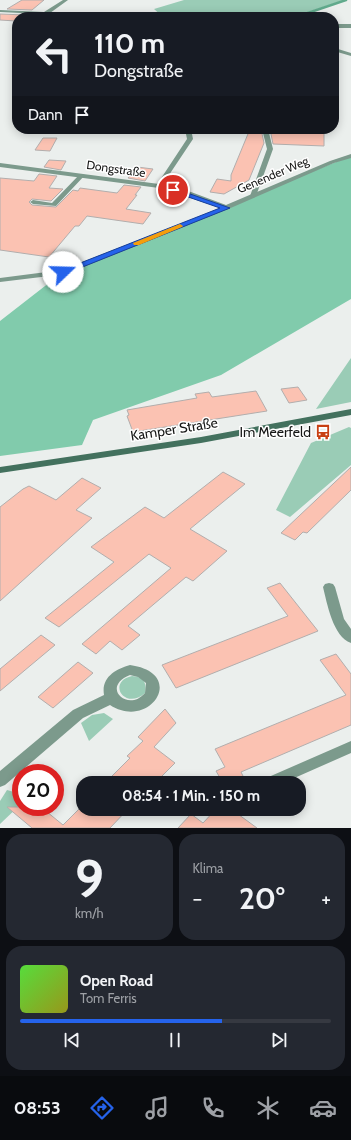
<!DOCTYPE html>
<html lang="de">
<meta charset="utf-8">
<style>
body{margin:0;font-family:Cabin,sans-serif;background:#242831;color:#f1f3f6;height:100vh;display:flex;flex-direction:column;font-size:15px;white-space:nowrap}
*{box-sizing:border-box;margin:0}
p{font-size:13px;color:#9ea1a6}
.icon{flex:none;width:22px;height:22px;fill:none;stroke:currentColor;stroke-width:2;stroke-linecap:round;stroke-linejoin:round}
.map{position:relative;height:828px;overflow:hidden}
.side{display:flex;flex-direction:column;gap:6px;padding:6px;background:#0d0f14;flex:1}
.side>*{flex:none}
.top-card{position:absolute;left:12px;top:12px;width:327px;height:122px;border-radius:16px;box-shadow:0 2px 10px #0003;background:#171b24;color:#f1f3f6;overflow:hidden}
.speed{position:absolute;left:12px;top:764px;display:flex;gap:8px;font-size:20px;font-weight:700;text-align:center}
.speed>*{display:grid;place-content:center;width:52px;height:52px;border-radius:50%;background:#171b24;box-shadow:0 2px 10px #0003;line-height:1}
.speed .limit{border:6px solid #d22;background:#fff;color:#111}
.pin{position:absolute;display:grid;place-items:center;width:34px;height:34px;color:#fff;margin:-17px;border:2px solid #fff;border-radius:50%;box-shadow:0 1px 4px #0007}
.me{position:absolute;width:44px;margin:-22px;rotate:69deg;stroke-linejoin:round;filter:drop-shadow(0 0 3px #0008)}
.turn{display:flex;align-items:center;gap:14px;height:84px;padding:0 16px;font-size:18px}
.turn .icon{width:52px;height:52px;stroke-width:2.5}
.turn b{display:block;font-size:28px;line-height:34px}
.then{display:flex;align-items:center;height:38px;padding:0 16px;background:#0003;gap:8px;font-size:15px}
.big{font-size:30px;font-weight:800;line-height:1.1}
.side .card{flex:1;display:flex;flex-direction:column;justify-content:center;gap:6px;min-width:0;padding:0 14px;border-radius:16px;background:#242831}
.side .dial{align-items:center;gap:0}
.dial b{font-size:52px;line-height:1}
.song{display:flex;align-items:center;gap:12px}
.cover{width:48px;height:48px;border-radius:6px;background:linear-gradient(135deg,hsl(110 70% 55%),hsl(60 70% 35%))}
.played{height:4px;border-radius:2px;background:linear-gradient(90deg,#2563eb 65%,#363941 65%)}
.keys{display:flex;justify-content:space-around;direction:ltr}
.heat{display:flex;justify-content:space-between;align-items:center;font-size:22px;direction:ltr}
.side .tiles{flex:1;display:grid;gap:6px;grid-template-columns:1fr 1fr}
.card:last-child{grid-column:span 2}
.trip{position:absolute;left:76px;top:776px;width:230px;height:40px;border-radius:16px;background:#171b24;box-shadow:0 2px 10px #0003;font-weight:800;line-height:40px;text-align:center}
.tab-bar{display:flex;height:64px;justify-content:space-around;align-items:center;background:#090b0e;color:#9ea1a6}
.tab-bar .icon{width:28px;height:28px}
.tab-bar .current{color:#2563eb}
.tab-bar b{font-size:18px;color:#f1f3f6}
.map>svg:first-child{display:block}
.green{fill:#9accb6}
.forest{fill:#81cbac}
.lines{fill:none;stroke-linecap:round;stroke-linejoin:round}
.stream{stroke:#60aa8c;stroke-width:2.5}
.building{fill:#fbc2b2;stroke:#b2aead}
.lane{fill:#7c9a8c;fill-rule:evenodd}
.street{fill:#7c9a8c;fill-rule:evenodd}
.secondary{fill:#43715e;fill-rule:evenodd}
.route{fill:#2563eb;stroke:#184099}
.slow{fill:#f59e0b}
.labels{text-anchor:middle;stroke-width:3;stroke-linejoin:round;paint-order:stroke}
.far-street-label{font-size:12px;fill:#161716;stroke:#fff}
.street-label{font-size:14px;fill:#161716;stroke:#fff}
.poi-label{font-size:14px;fill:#161716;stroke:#fff;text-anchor:end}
</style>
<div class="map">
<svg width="351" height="828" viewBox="0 0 351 828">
<rect width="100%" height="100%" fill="#ebefed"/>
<path class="green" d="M184,0H344L293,17H163L154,9Z
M351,358V402L316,409Z
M349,427L351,428V465L290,517L276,510L311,443Z
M132,676C143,677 147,681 145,693C125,711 106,682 132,676Z
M104,713L113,719L89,741L81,723L92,715Z
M7,790L21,794V804L0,824V801Z"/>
<path class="forest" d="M351,156V299L221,375L93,420L82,445L0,456V321L63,272Z"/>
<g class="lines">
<path class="stream" d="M296,17L346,0
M15,53L17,52"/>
</g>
<path class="building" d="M22,0H44L32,10L7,9Z
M0,14L26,15L23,17H17L16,21L0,20Z
M250,129H261L264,143L249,180L224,194L210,192L217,179L231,181V175Z
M270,129H324V146L273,144Z
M43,138H57L50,151L35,150Z
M49,160L66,161L61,170L44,167Z
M137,167L153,169L145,181L128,178Z
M39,174L57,176L49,188L63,189L51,201L32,199L29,202L32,205L56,207L73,190L78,191L80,188L117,193L124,185L141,187L135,195H137L126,209L151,213L143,224L87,216L79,226H75L49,257L0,250V178L34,181Z
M298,387L307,400L289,403L281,389Z
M256,391L267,411L133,432L127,416L129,415L127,410L197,398L195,394L209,392L212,397Z
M351,467V490L307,533L303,532L295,540L281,533Z
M223,472L245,484L190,529L227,551L193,581L186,577L128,626L140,635L122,650L110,641L96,654L82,644L171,568L149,554L59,627L45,618L114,562L91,547L145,507L164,518Z
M82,478L101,488L76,510L92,518L0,601V507L23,489L29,486L56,500Z
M280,583L318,631L176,688L162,665L288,616L267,588Z
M41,635L55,645L0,691V669Z
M336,654L351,674V725L241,772L244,778L232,783H223L216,771L225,767L215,749L346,695L320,660Z
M78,662L93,673L53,708L38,697Z
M165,709L176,723L154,747L175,763L155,783H105L130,758L127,756L143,741L138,737Z
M7,807H41L63,825L79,809H128L110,828H32Z
M216,809H231L257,828H178L191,814L203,823Z"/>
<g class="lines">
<path class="lane" d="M334,25L337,26L338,49L351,53V56L334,51Z
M185,129H191L193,139L161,187H157L156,186L187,139Z
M262,129H268L273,149L256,196L253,198L250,196L267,149Z
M80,174L85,175L56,206L33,204L30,202L33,200L52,203Z
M226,206L228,207V209L66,274L0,282V278L62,270Z
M351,741V753L283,783H262L264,779Z"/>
<path class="street" d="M63,0H68L50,13L100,16L102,17L0,12V10L44,12Z
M334,24H351V28H334Z
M351,154V158L334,163L226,210L185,196L159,188L0,167V163L159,184L191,192L226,205L330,161Z
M329,583L333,584L335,587L344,619L351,629V643C333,637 327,603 323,587L325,584Z
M130,665C188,673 150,731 110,705L83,718L5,785L0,787V771L73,710L104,695C101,677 116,669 130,665ZM130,675L138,677L146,683L145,693C128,713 100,687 130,675Z"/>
<path class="secondary" d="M351,409V415L201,443L0,473V467L201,437Z"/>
</g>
<path class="route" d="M171,189H176L230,208L65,274H60V271L220,208L171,191Z"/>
<path class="slow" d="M180,224L183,226L182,227L139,245H134L133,243Z"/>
<defs>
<symbol id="bus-bare" viewBox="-9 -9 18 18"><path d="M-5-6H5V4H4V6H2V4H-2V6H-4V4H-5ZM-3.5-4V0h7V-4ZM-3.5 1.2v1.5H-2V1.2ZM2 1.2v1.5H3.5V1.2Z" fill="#c84013" stroke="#fff" stroke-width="2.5" paint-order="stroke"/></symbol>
</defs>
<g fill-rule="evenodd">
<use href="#bus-bare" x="312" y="421" width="22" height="22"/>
</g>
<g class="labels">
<g class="far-street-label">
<text transform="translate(116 169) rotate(8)" y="4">Dongstraße</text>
<text transform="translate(273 175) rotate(-23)" y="4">Genender Weg</text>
</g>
<g class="street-label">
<text transform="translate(174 429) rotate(-9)" y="5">Kamper Straße</text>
</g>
<g class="poi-label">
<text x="311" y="437">Im Meerfeld</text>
</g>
</g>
</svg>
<div class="speed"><div class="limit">20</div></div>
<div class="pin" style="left:173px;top:190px;background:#d93025"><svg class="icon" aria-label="arrive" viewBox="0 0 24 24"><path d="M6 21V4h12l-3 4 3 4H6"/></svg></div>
<svg class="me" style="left:63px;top:272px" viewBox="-20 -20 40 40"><circle r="19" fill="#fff"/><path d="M0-13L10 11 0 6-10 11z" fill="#2563eb"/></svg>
<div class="trip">08:54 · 1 Min. · 150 m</div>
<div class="top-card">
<div class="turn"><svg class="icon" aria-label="left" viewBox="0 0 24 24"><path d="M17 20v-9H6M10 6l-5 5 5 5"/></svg><div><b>110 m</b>Dongstraße</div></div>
<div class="then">Dann<svg class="icon" aria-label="arrive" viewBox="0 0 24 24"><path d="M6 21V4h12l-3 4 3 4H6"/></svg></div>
</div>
</div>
<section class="side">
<div class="tiles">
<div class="card dial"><b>9</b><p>km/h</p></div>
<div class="card"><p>Klima</p>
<div class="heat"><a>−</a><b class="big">20°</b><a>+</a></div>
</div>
<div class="card">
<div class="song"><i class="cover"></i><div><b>Open Road</b><p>Tom Ferris</p></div></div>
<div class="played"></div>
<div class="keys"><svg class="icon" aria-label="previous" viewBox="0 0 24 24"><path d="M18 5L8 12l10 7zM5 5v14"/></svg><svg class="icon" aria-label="pause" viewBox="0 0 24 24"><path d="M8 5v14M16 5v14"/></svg><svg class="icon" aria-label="next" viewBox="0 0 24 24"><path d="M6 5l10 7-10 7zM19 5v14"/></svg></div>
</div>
</div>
</section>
<nav class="tab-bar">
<b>08:53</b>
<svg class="icon current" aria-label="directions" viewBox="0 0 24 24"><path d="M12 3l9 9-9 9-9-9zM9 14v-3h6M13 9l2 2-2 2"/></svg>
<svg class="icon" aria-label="music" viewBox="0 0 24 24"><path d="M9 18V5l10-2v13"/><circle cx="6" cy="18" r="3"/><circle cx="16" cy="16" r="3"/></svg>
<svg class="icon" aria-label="phone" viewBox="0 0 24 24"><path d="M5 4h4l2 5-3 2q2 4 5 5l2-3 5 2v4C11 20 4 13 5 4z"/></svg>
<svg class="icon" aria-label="climate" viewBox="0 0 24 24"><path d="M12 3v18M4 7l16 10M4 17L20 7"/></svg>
<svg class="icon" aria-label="car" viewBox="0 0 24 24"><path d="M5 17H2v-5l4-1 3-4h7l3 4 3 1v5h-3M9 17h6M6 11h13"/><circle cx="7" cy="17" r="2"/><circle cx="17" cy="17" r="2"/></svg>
</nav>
